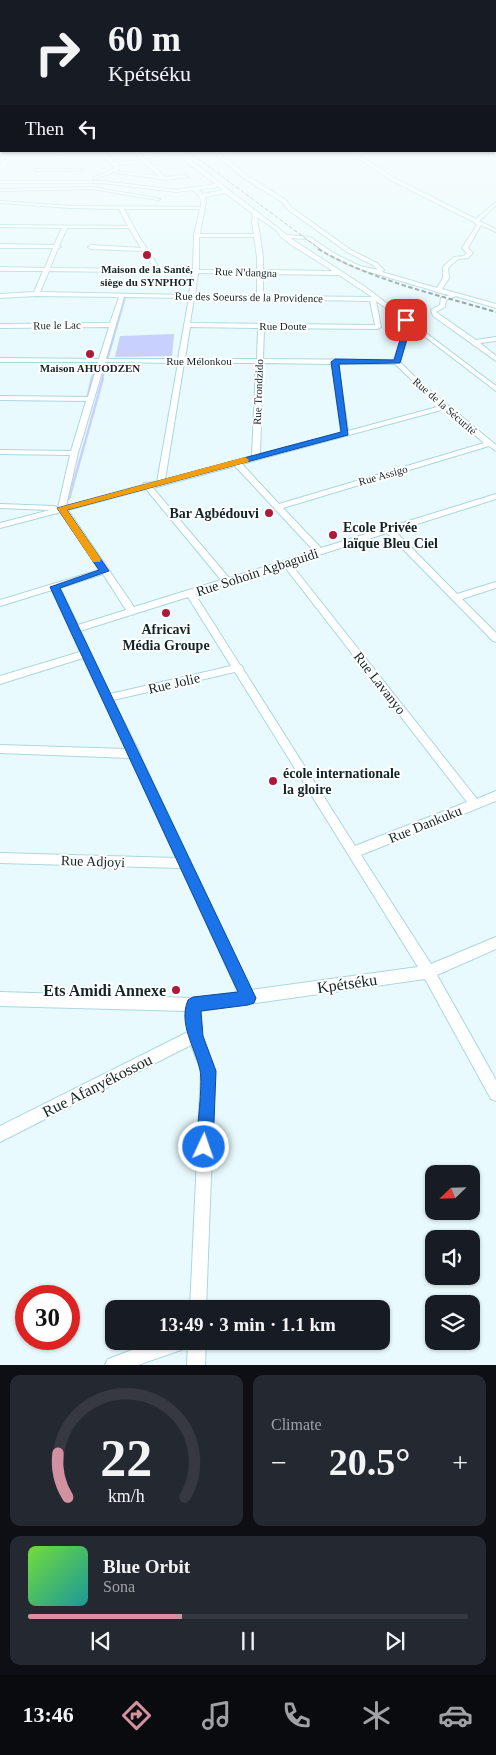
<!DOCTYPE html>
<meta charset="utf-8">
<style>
body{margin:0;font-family:Georgia,serif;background:#242831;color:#f1f3f6;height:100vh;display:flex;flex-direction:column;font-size:19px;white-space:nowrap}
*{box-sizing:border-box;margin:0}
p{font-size:16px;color:#9ea1a6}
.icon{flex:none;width:28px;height:28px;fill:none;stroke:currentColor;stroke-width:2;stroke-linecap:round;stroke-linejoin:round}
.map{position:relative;height:1365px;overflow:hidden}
.side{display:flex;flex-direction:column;gap:10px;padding:10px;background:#0d0f14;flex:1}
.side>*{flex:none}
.hud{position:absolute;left:0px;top:0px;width:496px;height:152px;box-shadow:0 1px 4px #0004;background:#171b24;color:#f1f3f6;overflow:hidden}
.needle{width:32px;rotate:247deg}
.controls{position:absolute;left:425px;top:1165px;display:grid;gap:10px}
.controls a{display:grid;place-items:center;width:55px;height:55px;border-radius:10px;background:#171b24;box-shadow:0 1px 4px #0004;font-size:25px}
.speed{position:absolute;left:15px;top:1285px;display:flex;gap:10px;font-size:25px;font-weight:700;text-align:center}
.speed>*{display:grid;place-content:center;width:65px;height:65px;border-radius:50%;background:#171b24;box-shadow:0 1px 4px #0004;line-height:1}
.speed .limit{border:8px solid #d22;background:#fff;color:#111}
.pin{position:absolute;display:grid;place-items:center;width:42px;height:42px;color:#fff;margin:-21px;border-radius:10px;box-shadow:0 2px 8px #0006}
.me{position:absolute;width:55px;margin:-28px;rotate:3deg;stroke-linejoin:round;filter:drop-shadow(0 0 4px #0008)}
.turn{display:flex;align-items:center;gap:18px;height:105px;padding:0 25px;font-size:22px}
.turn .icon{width:65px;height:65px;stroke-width:2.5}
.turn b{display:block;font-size:35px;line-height:42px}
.then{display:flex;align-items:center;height:48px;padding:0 25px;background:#0003;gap:10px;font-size:19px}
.big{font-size:38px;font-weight:700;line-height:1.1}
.side .card{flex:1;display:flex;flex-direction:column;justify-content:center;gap:8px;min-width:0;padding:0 18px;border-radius:10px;background:#242831}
.side .dial{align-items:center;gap:0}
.dial svg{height:130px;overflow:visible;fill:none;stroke:#363941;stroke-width:7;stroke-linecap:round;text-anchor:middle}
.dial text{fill:#f1f3f6;stroke:none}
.song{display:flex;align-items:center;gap:15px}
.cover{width:60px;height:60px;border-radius:8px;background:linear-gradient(135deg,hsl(100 70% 55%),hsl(180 70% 35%))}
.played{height:5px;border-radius:2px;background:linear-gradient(90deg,#d291a0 35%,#363941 35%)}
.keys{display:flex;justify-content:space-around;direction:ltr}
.heat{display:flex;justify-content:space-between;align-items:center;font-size:28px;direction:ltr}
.side .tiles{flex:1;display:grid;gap:10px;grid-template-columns:1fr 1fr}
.card:last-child{grid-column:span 2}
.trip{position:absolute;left:105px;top:1300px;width:285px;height:50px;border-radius:10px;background:#171b24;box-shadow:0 1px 4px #0004;font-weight:700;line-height:50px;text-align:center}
.menu{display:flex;height:80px;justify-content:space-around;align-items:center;background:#090b0e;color:#9ea1a6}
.menu .icon{width:35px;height:35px}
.menu .selected{color:#d291a0}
.menu b{font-size:22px;color:#f1f3f6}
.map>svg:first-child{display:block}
.water{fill:#c8d0fd}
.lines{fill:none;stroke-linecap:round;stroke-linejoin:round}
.stream-far1{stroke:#c8d0fd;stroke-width:2}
.stream{stroke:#c8d0fd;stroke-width:2.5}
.street-casing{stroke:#abd7e0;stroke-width:2}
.highway-casing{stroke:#abd7e0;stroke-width:1}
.street{fill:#fff;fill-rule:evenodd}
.highway{fill:#fff;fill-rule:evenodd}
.rail-far1{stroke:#819396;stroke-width:1;stroke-dasharray:4 2;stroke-linecap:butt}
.rail{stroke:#819396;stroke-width:2;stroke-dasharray:4.5 2.5;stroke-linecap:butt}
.route{fill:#1a73e8;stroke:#114b97}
.slow{fill:#f59e0b}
.poi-dot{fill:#ad1938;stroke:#fff;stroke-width:2}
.labels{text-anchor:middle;stroke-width:4;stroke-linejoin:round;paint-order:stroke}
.far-poi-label{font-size:11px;font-weight:bold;fill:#132528;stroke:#fff}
.far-street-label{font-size:11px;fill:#132528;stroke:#fff}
.poi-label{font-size:14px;font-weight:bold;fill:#132528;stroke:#fff;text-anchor:start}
.street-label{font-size:14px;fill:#132528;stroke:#fff}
.near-street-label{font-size:16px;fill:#132528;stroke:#fff}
.near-poi-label{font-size:16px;font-weight:bold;fill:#132528;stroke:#fff;text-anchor:end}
</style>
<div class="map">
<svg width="496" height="1365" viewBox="0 0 496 1365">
<rect width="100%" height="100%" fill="#e8fafd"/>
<path class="water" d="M174,334L172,356L115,357L120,336Z"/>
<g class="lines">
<path class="stream-far1" d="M108,357L125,298
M92,379L96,364
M102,379L107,362"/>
<path class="stream" d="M88,395L92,378
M69,499L103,378"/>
<defs>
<path id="street" d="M77,151H90L66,155L10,153Z
M99,151H104L115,163L141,160L132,151H137L145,159L179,155L174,151H179L287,235L310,237L335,254L360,266L378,270L373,265L347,252L287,209L282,202L245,179L212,151H217L249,177L286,200L291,207L351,250L377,263L384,270L382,272L437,288L443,278V267L454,257L464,256L467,253L462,248L477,225L474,222L392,181L347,151H352L396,179L476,219L496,202V205L479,221L496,229V232L481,225L468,248L473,253L468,258L458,259L448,268L449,278L442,289L496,304V308L456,296L446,300L445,307L436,312L476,340L496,337V341L480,343L496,356V361L433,316L431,310L440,305L441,298L450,295L436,292L435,291L356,268L331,256L307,239L290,238L364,286L496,386V391L411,326L400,362L420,382L496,445V451L489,446L283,508L321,548L496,494V499L395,531L457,594L496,582V588L462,599L496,633V642L493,641L387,533L291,564L477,799L496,791V801L361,855L431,964L496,937V949L437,975L496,1080V1101L491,1099L425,979L200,1011L202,1036L215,1071L206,1309H190L201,1071L191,1045L0,1142V1126L188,1032L187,1011L0,1006V992L193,998L238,992L181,868L0,863V853L176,858L130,758L0,753V745L126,749L83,658L0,684V676L80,652L52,590L0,606V600L99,570L61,512L0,528V523L50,510L0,508V504L54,506L58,508L70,455L0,454V450L71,451L86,401L0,400V396L88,397L98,362H0V358L99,359L109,327L0,328V324L110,323L119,297L36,296L0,298V294L34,292L43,271H0V267L45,268L53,248H0V244L54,245L62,228L0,227V225L128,226L119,209L71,208L0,203V201L71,206L201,207C202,198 199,196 193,190L176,192L102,183H0V181H102L176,190L215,184L181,157L148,161L165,177L186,175L188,177L165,180L113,172L93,180V178L115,168ZM143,162L159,176L116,171L120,168L117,165ZM218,187L223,190L203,194L198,190ZM225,193L253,214L252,222L254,234H200L206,201L205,197ZM124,209H200L194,235L193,270L160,269L140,238ZM257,217L276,230L281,237L290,244L333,271L263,270V257ZM67,228H129L141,248L91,245L88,247L91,249L143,251L155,269L50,268L58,248L61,247L59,246ZM199,237H254L257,257V270H199ZM49,271L193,273L189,295L40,292ZM198,273L257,274V296L195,295ZM263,274L339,275L372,297L263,296ZM124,297L189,298L178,359H106ZM194,298L370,301L375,325L190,323ZM376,301L406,322L394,360L263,359L264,328L378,329L381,327ZM190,327L258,328L257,359H185ZM105,362L178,363L157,482L144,483L143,485L66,506L78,453ZM184,363H256L252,456L165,480ZM263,363L332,364L341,433L260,454ZM338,364H395L416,384L441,406L348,431ZM445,409L484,443L279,504L242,464ZM235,466L314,551L229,578L153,488ZM146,489L221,580L134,607L68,510ZM284,566L467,802L355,846L243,669L242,666L240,665L195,594ZM103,574L126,610L78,625L60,588ZM188,597L231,666L110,694L80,631ZM235,672L418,967L251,990L140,755V754L113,700Z
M36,169H81L83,170L34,171Z
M92,187L160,199L158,200L92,189L0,191V189Z
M156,1341H206L205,1365H187L188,1345L187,1347L181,1350L138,1365H105L108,1359Z"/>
<path id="highway" d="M10,151H17L0,173V166Z"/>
</defs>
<use href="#street" class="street-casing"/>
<use href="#highway" class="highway-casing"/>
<use href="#street" class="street"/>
<use href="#highway" class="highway"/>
<path class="rail-far1" d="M188,151L321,250"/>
<path class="rail" d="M318,249C374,281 435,294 496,312"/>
</g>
<linearGradient id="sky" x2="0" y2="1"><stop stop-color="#9bbff0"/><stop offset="0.44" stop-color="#f5fdfe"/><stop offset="1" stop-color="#f5fdfe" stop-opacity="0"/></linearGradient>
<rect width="496" height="340" fill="url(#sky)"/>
<path class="route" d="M406,318L412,322L400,363L339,364L348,435L67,510L109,571L60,588L256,998L254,1003L248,1005L201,1011L203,1036L216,1071L213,1147L211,1153L204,1156L198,1153L196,1147C197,1128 203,1086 200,1070C195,1047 178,1024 188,1000L193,997L238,992L50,587L99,570L57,508L341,432L331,362L335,359L394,360L405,323L403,320Z"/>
<path class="slow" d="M245,457L249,460L248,462L67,510L101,559L100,562H93L57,508Z"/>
<g class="poi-dot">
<circle cx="147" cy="255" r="5"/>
<circle cx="90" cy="354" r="5"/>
<circle cx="269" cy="513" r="5"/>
<circle cx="333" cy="535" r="5"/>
<circle cx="166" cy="613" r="5"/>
<circle cx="273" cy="781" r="5"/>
<circle cx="176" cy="990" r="5"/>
</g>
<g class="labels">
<g class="far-poi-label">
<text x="147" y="273">Maison de la Santé,<tspan x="147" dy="13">siège du SYNPHOT</tspan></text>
<text x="90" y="372">Maison AHUODZEN</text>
</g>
<g class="far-street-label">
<text transform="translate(246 272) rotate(2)" y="4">Rue N'dangna</text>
<text transform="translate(249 297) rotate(1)" y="4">Rue des Soeurss de la Providence</text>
<text transform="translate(57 325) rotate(-1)" y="4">Rue le Lac</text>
<text x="283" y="330">Rue Doute</text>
<text x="199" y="365">Rue Mélonkou</text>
<text transform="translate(258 392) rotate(-88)" y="4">Rue Trondzido</text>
<text transform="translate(445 406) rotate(41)" y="4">Rue de la Sécurité</text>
<text transform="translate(383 475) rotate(-16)" y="4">Rue Assigo</text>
</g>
<g class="poi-label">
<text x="259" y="518" text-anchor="end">Bar Agbédouvi</text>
<text x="343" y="532">Ecole Privée<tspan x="343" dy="16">laïque Bleu Ciel</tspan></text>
<text x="166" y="634" text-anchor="middle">Africavi<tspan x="166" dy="16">Média Groupe</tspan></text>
<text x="283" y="778">école internationale<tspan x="283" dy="16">la gloire</tspan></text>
</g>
<g class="street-label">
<text transform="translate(257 572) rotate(-18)" y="5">Rue Sohoin Agbaguidi</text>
<text transform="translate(174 683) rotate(-13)" y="5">Rue Jolie</text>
<text transform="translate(380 683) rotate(52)" y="5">Rue Lavanyo</text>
<text transform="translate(425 824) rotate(-22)" y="5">Rue Dankuku</text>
<text transform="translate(93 861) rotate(2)" y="5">Rue Adjoyi</text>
</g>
<g class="near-street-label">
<text transform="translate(347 983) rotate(-8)" y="6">Kpétséku</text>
<text transform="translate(97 1085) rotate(-27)" y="6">Rue Afanyékossou</text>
</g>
<g class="near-poi-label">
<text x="166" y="996">Ets Amidi Annexe</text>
</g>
</g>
</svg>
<div class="controls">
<a><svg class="needle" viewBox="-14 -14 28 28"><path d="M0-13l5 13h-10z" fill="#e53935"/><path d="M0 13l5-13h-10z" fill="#9ea1a6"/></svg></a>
<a><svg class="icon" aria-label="sound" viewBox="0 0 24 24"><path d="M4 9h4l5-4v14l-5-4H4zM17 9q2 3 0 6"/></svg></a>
<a><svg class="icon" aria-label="layers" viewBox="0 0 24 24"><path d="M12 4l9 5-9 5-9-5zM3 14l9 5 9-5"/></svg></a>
</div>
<div class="speed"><div class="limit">30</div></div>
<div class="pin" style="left:406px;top:320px;background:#d93025"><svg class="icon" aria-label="arrive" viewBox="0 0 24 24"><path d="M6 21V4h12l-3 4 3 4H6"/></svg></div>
<svg class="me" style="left:204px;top:1147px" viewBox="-20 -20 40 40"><circle r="17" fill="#1a73e8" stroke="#fff" stroke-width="3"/><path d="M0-11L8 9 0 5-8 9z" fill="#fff"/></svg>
<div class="trip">13:49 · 3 min · 1.1 km</div>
<div class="hud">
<div class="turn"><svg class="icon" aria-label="right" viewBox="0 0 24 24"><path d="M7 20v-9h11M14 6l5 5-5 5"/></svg><div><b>60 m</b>Kpétséku</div></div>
<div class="then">Then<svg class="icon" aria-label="left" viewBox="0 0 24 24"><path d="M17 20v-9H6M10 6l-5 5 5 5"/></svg></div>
</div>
</div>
<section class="side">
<div class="tiles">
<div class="card dial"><svg viewBox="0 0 100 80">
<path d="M14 69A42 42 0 1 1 86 69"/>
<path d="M14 69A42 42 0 0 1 8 42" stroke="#d291a0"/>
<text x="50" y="56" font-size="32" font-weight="700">22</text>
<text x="50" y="72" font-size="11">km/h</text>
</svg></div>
<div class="card"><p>Climate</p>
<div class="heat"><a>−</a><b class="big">20.5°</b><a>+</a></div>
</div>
<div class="card">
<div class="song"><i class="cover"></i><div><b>Blue Orbit</b><p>Sona</p></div></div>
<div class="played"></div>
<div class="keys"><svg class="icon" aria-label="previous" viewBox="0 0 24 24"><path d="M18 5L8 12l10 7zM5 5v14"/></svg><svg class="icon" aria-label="pause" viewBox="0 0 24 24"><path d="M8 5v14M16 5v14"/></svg><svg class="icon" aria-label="next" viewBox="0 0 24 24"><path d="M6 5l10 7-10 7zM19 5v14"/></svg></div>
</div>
</div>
</section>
<nav class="menu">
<b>13:46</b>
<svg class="icon selected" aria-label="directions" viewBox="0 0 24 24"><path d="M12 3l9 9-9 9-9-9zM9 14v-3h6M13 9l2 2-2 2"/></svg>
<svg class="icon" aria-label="music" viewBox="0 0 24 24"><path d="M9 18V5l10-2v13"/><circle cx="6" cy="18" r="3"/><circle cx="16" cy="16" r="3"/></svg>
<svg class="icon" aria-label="phone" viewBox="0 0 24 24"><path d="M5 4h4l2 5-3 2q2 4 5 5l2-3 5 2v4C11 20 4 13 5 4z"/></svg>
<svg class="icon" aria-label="climate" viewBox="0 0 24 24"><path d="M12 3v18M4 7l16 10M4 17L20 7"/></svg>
<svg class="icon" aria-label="car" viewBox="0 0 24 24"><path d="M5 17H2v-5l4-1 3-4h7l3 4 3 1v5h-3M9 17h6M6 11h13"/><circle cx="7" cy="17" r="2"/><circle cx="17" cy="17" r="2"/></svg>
</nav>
